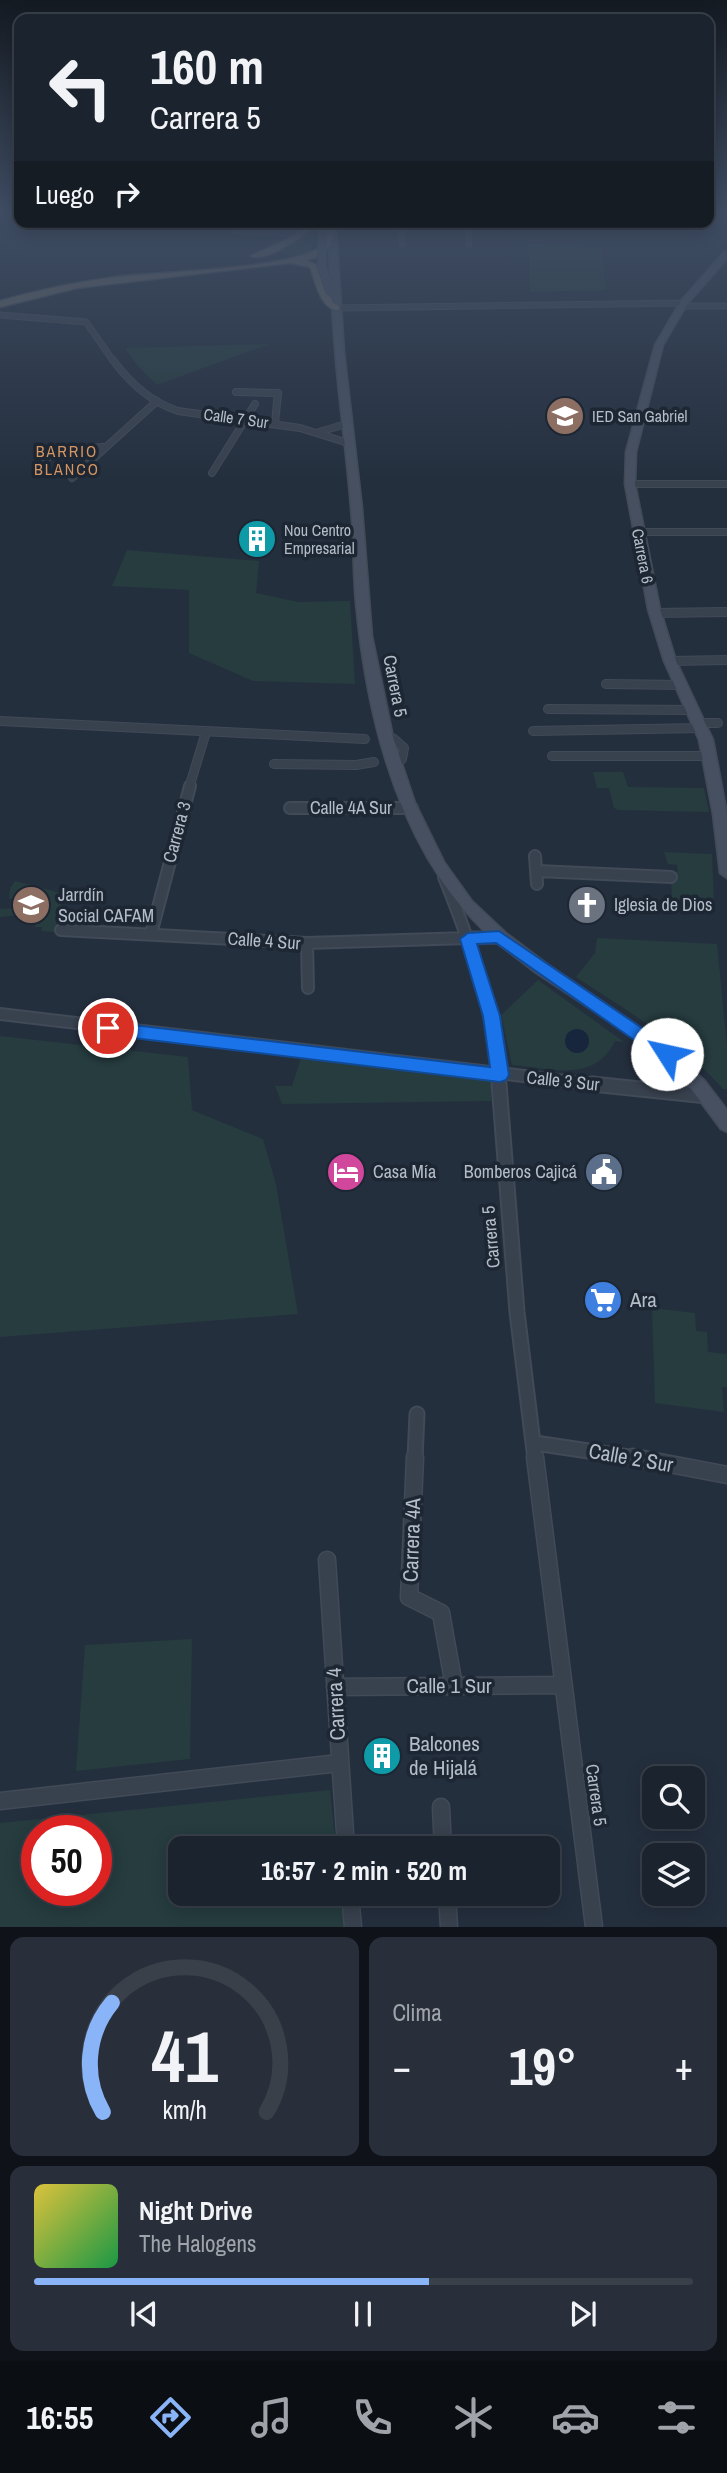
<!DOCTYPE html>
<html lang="es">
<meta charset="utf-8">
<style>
body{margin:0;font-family:"Archivo Narrow",sans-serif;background:#282f3a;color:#f1f3f6;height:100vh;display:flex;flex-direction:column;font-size:26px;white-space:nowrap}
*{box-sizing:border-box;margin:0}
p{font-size:23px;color:#a0a4aa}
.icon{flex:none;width:38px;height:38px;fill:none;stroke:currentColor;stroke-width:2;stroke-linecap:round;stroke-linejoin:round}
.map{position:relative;height:1927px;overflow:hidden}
.drawer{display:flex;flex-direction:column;gap:10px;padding:10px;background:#0f1319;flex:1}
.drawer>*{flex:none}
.top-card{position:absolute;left:14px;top:14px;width:700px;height:214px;border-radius:14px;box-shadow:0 4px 18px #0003,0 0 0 2px #39404a;background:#1b232e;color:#f1f3f6;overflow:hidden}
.controls{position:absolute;left:642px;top:1766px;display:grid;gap:14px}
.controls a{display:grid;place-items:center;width:63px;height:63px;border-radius:14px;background:#1b232e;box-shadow:0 4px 18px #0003,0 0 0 2px #39404a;font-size:35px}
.speed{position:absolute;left:21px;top:1815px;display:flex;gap:14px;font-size:35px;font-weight:700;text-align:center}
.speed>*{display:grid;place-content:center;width:91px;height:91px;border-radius:50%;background:#1b232e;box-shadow:0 4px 18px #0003,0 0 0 2px #39404a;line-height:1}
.speed .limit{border:10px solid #d22;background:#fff;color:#111}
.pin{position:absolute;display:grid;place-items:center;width:60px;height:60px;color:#fff;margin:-30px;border:4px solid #fff;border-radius:50%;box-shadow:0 2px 7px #0007}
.me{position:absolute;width:77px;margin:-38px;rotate:305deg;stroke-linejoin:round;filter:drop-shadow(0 0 5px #0008)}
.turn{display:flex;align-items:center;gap:24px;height:147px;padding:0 21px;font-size:32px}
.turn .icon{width:91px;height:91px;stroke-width:2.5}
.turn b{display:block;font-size:49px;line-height:60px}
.then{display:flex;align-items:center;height:66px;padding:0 21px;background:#0003;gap:14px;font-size:26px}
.big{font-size:52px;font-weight:700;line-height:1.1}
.drawer .widget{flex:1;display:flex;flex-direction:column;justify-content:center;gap:10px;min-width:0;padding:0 24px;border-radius:14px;background:#282f3a}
.drawer .dial{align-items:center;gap:0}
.dial svg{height:182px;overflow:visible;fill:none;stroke:#39404a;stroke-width:7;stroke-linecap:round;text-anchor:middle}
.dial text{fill:#f1f3f6;stroke:none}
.song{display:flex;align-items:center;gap:21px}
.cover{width:84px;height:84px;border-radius:10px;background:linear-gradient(135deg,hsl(50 70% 55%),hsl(140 70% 35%))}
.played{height:7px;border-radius:4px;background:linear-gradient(90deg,#8ab4f8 60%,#39404a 60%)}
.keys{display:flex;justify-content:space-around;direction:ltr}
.heat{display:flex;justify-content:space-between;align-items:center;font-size:38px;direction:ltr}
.drawer .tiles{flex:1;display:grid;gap:10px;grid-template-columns:1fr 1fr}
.widget:last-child{grid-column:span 2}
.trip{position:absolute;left:168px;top:1836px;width:392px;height:70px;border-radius:14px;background:#1b232e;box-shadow:0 4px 18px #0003,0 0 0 2px #39404a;font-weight:700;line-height:70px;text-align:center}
.tabs{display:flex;height:112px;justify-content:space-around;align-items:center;background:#0b0e12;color:#a0a4aa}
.tabs .icon{width:49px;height:49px}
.tabs .on{color:#8ab4f8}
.tabs b{font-size:32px;color:#f1f3f6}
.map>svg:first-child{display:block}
.green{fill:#263c3f;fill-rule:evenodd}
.water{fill:#17263c}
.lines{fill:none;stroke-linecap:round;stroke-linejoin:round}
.minor-far5-casing{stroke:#414a57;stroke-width:7}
.minor-far4-casing{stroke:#414a57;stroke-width:8}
.minor-far3-casing{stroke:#414a57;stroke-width:10}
.minor-far2-casing{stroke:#414a57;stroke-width:14}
.minor-far1-casing{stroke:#414a57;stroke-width:17}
.minor-casing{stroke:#414a57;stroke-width:19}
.secondary-casing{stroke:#414a57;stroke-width:3}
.trunk-casing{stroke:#434c59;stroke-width:3}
.minor-far5{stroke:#38414e;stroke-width:5}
.minor-far4{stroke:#38414e;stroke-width:6}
.minor-far3{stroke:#38414e;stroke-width:8}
.minor-far2{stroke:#38414e;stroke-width:10}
.minor-far1{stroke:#38414e;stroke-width:13}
.minor{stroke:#38414e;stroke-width:16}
.secondary{fill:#465061;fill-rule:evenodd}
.trunk{fill:#656462;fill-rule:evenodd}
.secondary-bridge-casing{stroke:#414a57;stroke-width:10;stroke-linecap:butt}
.secondary-bridge{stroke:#465061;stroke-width:8}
.route{fill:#1a73e8;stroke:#114b97;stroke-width:2}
.labels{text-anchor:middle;stroke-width:7;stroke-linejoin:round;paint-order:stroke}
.far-poi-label{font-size:16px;fill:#b4bcc9;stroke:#1d2633;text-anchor:start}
.far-street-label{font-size:16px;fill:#b4bcc9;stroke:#1d2633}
.far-neighbourhood-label{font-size:16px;letter-spacing:2px;fill:#d59563;stroke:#1d2633}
.street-label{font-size:18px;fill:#b4bcc9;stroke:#1d2633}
.poi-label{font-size:18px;fill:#b4bcc9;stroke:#1d2633;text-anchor:start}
.near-poi-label{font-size:21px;fill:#b4bcc9;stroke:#1d2633;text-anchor:start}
.near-street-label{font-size:21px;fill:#b4bcc9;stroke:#1d2633}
</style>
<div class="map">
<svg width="727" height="1927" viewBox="0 0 727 1927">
<rect width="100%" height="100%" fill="#242f3e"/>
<path class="green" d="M317,224L312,254L293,257L280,251Z
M528,243L601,248L606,290L530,292Z
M269,344L157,385L138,366L125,348Z
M127,550L259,561L256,593L298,602L350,601L355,684L253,681L189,653V590L112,586Z
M593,772H623L628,787L704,788L709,812L618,810L614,808L609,788H597Z
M664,852L712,854L714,902L672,900L671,872H678L677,865L668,864Z
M15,881L65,894L54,932L41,931L42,927H35V924H26V919L20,920V915L0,917V909L16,908L18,898L9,899L10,888Z
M597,938L717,944L727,1046V1089H723C682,1042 627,1011 576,977L595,953Z
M538,980L624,1042L615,1041C594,1084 551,1068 512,1065L501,1015Z
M0,1036L188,1057L192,1110L263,1139L276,1184L298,1314L0,1337Z
M301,1058L492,1079L491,1101L282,1104L275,1086H292Z
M652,1308L695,1313L696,1331L707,1332L708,1352L727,1354V1387H722L724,1412L655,1403Z
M192,1639L190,1759L76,1771L85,1645Z
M330,1790L336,1848H180V1894H340L344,1927H0V1823ZM37,1830H96V1890H37Z"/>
<path class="water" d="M565 1041a12 12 0 1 1 24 0a12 12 0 1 1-24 0Z"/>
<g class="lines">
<defs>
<path id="minor-far5" d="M709,220L727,221
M402,222V244
M468,222L469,244
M235,231L303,234
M681,306H727
M337,308L684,303
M0,315L86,322L114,362"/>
<path id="minor-far4" d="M113,360C129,382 151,402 178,411L300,428L348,443
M236,392L278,393L275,423
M319,432L346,424
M212,473L255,404
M37,474L53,450L104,447
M72,478L157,401
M630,484H727
M638,532H727"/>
<path id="minor-far3" d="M655,613L727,612
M670,661L727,660
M606,684L682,685
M548,709L694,710
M0,721L365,739
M700,723H718
M533,731L702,728
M385,737L394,739L404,748L402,759L395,765
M552,756H710
M274,764L356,765L374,762
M189,788L206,732"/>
<path id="minor-far2" d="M290,808H412
M535,856L537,884
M537,871L671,877
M444,877C472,947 494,1010 499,1086
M61,930L307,943L468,938
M151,934L190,786
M307,943L308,988
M0,1014L608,1086"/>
<path id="minor-far1" d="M499,1084L517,1312L535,1459
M592,1084L707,1096
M535,1443L642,1459
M415,1459L417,1414"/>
<path id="minor" d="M415,1457L409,1597L441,1613L454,1686
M535,1457L594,1927
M633,1457L727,1475
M327,1560L346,1848
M335,1687L562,1685
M0,1801L339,1763
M441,1807L443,1848
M350,1894L353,1927
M447,1894L449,1927"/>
<path id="secondary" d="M332,226L336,228L344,352L362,508L372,636L393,737L415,803L444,862L472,901L507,934L547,964L669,1047L704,1080L727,1110V1132L721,1129L692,1090L657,1056L618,1027L535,972L497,943L468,944L460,938L468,932H485C398,848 367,720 356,603C353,571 354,539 351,508C347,455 339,402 335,349C333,321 331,293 329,265C329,252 331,240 328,228Z
M724,252H727V259L687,304L663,345L636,452L635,484L660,609L676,661L713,740L727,814V878L720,873L713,814L699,740L664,661L648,609L625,484L626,452L655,345L681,301Z"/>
<path id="trunk" d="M310,222H319C307,234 266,263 251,256L292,237Z
M329,222H337C332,243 329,256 306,260L318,266L333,303L339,306V310C320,310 316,282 310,267L290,263L77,288L0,307V301C38,290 77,282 116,277C164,271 289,270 323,246Z"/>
</defs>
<use href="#minor-far5" class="minor-far5-casing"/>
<use href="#minor-far4" class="minor-far4-casing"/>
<use href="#minor-far3" class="minor-far3-casing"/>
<use href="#minor-far2" class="minor-far2-casing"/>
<use href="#minor-far1" class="minor-far1-casing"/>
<use href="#minor" class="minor-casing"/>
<use href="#secondary" class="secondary-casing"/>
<use href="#trunk" class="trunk-casing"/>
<use href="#minor-far5" class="minor-far5"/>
<use href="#minor-far4" class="minor-far4"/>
<use href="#minor-far3" class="minor-far3"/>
<use href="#minor-far2" class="minor-far2"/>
<use href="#minor-far1" class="minor-far1"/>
<use href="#minor" class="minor"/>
<use href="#secondary" class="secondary"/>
<use href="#trunk" class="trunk"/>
<defs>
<path id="secondary-bridge" d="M322,230V267L331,293"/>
</defs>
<use href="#secondary-bridge" class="secondary-bridge-casing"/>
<use href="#secondary-bridge" class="secondary-bridge"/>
</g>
<linearGradient id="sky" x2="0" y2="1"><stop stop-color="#141a22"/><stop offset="0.44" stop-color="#3f4d63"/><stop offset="1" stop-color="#3f4d63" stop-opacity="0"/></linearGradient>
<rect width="727" height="480" fill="url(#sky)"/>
<path class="route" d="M499,931L673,1049L676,1054L673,1059H661L496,943L477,944L500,1016L509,1075L506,1080L500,1082L108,1035L102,1033L100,1028L102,1024L108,1022L490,1067L483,1016L460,939L468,933Z"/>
<defs>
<symbol id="school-disc" viewBox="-11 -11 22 22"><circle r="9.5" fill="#8d6e63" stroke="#1d2633"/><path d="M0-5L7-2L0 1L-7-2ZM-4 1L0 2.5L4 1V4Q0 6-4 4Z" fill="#fff"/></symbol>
<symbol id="building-disc" viewBox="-11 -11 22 22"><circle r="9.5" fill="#0f9aa8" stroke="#1d2633"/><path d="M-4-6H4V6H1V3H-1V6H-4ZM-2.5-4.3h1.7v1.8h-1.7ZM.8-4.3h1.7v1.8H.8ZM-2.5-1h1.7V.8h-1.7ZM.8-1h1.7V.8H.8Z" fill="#fff"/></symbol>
<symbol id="church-disc" viewBox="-11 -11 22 22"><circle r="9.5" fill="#6b7280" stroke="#1d2633"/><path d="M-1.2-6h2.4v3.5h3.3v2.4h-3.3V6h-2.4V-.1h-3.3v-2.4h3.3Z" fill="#fff"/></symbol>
<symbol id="hotel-disc" viewBox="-11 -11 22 22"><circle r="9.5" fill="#d1479c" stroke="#1d2633"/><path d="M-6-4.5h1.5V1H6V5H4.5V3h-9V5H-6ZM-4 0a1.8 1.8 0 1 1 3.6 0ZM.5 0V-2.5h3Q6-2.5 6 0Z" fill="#fff"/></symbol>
<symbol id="civic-disc" viewBox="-11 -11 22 22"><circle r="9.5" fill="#5c6f8a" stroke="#1d2633"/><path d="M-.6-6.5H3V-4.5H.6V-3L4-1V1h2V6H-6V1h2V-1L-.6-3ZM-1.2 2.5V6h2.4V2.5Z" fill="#fff"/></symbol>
<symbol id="supermarket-disc" viewBox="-11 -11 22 22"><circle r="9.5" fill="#3f7fe0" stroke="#1d2633"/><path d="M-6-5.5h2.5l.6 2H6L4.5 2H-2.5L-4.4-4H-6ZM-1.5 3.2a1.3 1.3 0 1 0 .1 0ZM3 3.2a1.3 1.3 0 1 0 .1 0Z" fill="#fff"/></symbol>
</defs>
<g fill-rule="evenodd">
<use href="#school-disc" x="543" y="394" width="44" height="44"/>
<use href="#building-disc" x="235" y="517" width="44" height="44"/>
<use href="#school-disc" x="9" y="883" width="44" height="44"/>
<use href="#church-disc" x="565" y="883" width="44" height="44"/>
<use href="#hotel-disc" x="324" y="1150" width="44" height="44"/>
<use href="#civic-disc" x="582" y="1150" width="44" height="44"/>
<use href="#supermarket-disc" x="581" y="1278" width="44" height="44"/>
<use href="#building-disc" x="360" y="1734" width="44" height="44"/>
</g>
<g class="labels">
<g class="far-poi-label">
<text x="592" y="422">IED San Gabriel</text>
<text x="284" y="536">Nou Centro<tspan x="284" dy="18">Empresarial</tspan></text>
</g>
<g class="far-street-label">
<text transform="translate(236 418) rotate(8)" y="6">Calle 7 Sur</text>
<text transform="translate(643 556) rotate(79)" y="6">Carrera 6</text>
</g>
<g class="far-neighbourhood-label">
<text x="67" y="457">BARRIO<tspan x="67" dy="18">BLANCO</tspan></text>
</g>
<g class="street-label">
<text transform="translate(395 686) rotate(79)" y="6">Carrera 5</text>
<text x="351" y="814">Calle 4A Sur</text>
<text transform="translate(177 832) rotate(-75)" y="6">Carrera 3</text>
<text transform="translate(264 941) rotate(4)" y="6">Calle 4 Sur</text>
<text transform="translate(563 1081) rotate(6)" y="6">Calle 3 Sur</text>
<text transform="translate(491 1237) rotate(-95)" y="6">Carrera 5</text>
<text transform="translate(596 1795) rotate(82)" y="6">Carrera 5</text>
</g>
<g class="poi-label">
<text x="58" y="901">Jarrdín<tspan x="58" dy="21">Social CAFAM</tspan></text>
<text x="614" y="911">Iglesia de Dios</text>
<text x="373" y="1178">Casa Mía</text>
<text x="577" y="1178" text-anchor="end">Bomberos Cajicá</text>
</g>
<g class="near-poi-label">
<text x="630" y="1307">Ara</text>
<text x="409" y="1751">Balcones<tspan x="409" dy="24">de Hijalá</tspan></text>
</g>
<g class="near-street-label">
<text transform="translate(631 1458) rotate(10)" y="7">Calle 2 Sur</text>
<text transform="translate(412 1540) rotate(-88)" y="7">Carrera 4A</text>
<text x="449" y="1693">Calle 1 Sur</text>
<text transform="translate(336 1704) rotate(-93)" y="7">Carrera 4</text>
</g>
</g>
</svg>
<div class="controls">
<a><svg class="icon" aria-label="search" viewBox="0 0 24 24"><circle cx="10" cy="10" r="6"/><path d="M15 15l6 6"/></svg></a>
<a><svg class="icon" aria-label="layers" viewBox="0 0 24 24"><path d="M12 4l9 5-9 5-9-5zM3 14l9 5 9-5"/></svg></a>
</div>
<div class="speed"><div class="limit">50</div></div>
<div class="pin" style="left:108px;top:1028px;background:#d93025"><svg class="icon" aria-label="arrive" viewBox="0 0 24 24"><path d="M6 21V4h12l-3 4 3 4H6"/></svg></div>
<svg class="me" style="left:667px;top:1054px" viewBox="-20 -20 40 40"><circle r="19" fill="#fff"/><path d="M0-13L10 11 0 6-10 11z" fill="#1a73e8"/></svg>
<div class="trip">16:57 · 2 min · 520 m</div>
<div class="top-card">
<div class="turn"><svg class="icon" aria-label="left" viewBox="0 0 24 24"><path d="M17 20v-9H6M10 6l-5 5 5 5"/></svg><div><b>160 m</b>Carrera 5</div></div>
<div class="then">Luego<svg class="icon" aria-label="right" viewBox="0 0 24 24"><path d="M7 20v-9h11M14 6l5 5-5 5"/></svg></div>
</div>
</div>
<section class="drawer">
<div class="tiles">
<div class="widget dial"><svg viewBox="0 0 100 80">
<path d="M14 69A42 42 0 1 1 86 69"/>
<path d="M14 69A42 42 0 0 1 18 21" stroke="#8ab4f8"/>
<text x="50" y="56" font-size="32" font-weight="700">41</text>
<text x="50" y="72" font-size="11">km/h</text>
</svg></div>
<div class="widget"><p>Clima</p>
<div class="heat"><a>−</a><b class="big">19°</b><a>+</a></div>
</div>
<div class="widget">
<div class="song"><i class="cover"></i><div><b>Night Drive</b><p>The Halogens</p></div></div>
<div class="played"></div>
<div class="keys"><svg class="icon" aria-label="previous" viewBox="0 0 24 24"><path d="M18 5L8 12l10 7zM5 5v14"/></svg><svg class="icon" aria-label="pause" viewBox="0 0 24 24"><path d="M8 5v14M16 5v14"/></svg><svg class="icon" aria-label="next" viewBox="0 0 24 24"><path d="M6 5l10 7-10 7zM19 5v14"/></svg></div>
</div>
</div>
</section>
<nav class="tabs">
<b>16:55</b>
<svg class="icon on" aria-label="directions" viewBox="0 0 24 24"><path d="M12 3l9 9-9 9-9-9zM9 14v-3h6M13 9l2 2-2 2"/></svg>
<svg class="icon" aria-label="music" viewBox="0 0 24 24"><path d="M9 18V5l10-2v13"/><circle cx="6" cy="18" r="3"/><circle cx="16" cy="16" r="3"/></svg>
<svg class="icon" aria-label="phone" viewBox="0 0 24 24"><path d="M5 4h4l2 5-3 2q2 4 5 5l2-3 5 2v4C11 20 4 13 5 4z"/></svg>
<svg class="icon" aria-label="climate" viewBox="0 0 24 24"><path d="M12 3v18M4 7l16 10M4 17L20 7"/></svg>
<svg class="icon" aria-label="car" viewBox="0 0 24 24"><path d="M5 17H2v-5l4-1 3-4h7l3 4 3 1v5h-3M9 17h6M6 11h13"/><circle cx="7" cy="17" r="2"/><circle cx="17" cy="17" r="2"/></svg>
<svg class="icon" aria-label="filters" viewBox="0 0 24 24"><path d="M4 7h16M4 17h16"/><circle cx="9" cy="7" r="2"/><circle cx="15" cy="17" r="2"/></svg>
</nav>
